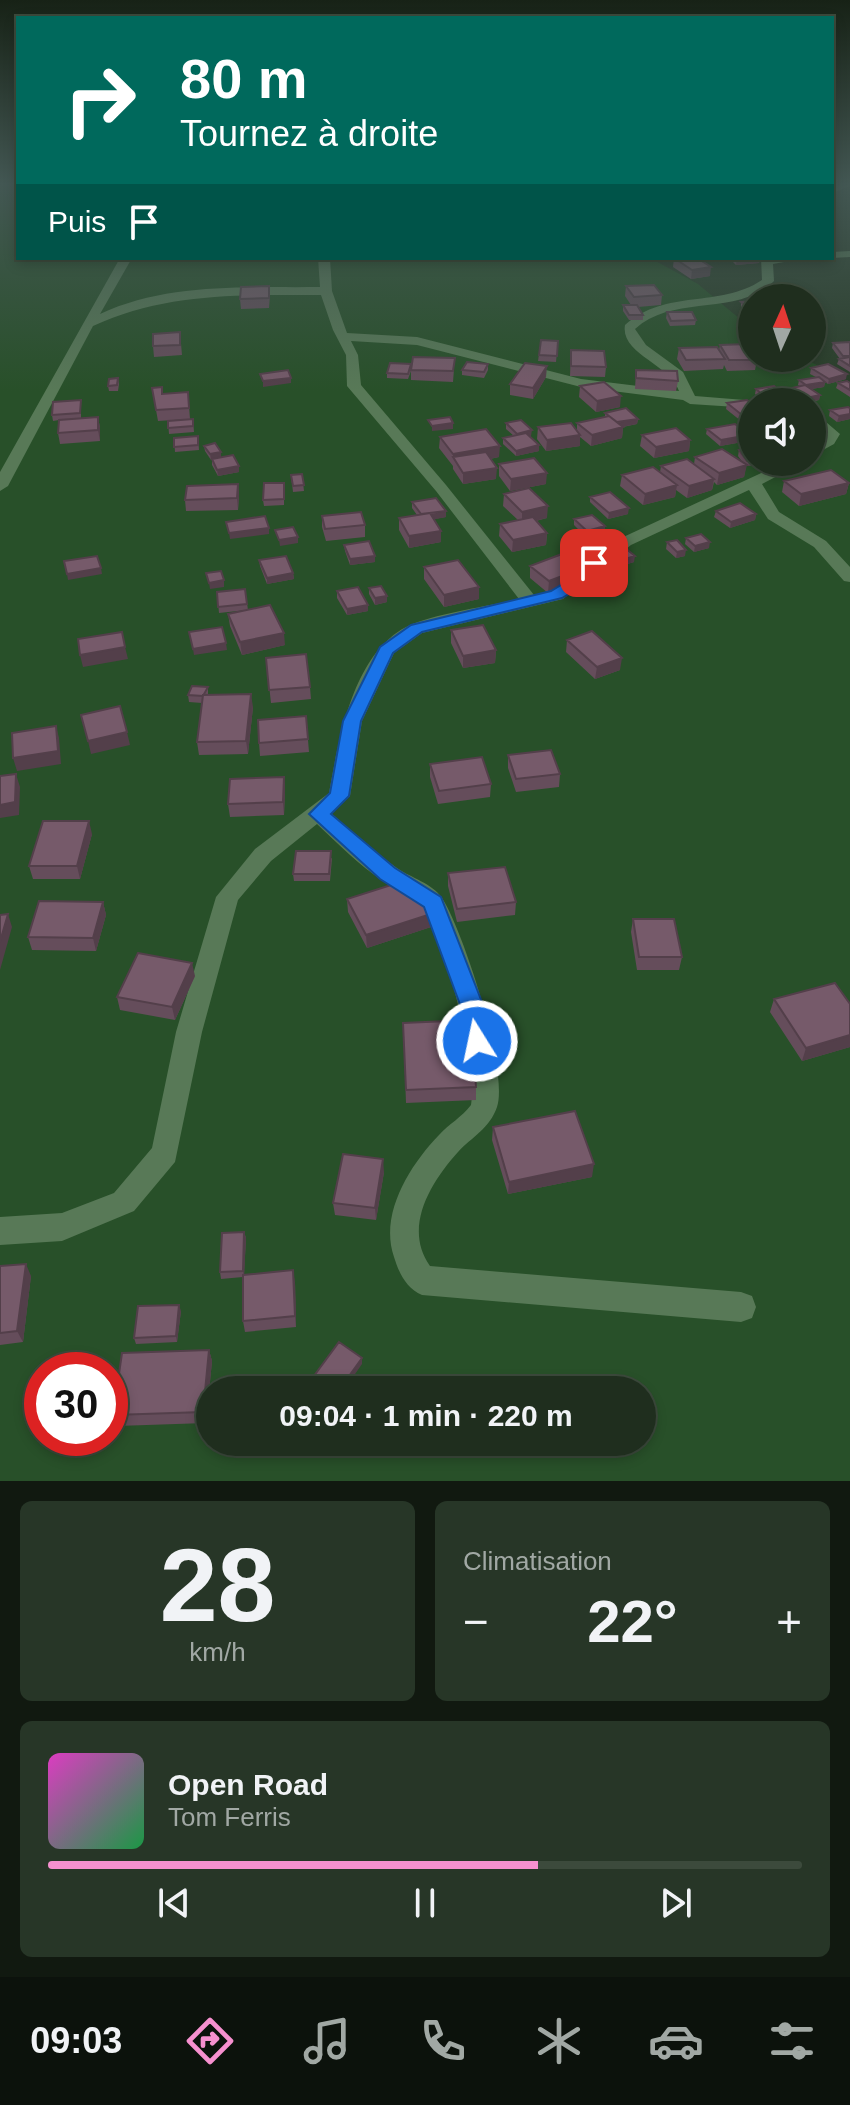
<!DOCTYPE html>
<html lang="fr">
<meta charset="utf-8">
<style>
body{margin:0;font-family:Arial,sans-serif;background:#273627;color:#f1f3f6;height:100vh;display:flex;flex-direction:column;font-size:30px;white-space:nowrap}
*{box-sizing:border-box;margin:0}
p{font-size:26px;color:#a1a8a4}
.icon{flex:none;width:44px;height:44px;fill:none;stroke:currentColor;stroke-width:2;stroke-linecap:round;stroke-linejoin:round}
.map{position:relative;height:1481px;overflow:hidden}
.details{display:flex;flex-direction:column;gap:20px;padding:20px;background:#111910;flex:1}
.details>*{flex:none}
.banner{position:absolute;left:16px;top:16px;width:818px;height:244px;border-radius:0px;box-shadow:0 4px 12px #0003,0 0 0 2px #3c4a3c;background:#00695c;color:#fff;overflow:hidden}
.needle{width:52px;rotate:3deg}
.fabs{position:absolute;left:738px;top:284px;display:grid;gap:16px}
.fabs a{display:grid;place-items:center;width:88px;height:88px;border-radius:50%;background:#1f2e1e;box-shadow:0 4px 12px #0003,0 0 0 2px #3c4a3c;font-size:40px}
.speed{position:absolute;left:24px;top:1352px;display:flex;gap:16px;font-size:40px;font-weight:700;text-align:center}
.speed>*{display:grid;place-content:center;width:104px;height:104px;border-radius:50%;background:#1f2e1e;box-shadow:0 4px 12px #0003,0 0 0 2px #3c4a3c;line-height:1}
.speed .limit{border:12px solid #d22;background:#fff;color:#111}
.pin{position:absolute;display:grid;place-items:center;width:68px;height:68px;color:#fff;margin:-34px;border-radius:16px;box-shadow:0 4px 12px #0006}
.me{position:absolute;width:88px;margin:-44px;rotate:350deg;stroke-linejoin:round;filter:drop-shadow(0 0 6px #0008)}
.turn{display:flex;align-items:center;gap:28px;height:168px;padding:0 32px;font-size:36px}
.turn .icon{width:104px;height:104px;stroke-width:2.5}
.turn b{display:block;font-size:56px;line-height:68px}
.then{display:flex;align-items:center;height:76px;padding:0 32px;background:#0003;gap:16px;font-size:30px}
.big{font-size:60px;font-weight:600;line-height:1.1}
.details .widget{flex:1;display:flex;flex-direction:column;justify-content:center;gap:12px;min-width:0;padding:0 28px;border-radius:12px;background:#273627}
.details .dial{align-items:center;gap:0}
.dial b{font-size:104px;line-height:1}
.song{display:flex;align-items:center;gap:24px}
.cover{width:96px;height:96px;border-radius:12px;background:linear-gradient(135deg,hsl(310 70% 55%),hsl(140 70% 35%))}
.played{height:8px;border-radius:4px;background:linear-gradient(90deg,#f690cf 65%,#3c4a3c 65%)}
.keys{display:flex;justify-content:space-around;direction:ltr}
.heat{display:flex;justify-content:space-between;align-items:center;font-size:44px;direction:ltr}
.details .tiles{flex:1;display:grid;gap:20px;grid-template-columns:1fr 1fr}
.widget:last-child{grid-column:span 2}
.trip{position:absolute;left:196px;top:1376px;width:460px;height:80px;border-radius:40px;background:#1f2e1e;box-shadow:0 4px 12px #0003,0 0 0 2px #3c4a3c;font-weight:600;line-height:80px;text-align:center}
.dock{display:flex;height:128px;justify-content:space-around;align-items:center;background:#0c120c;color:#a1a8a4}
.dock .icon{width:56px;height:56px}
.dock .active{color:#f690cf}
.dock b{font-size:36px;color:#f1f3f6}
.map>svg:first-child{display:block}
.green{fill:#285029;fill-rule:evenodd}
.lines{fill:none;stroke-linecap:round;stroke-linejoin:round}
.minor{fill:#587957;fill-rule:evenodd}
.wall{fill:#654d5b}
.shaded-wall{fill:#533f4a}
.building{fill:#765a6a;stroke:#533f4a;stroke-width:2}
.route{fill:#1a73e8;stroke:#114b97;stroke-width:2}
</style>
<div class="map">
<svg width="850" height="1481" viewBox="0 0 850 1481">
<rect width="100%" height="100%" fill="#293d28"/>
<path class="green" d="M0,184H18V258H650L698,284L752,329V358H804L850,384V1481H0ZM752,402H812V462H752ZM42,1370H110V1438H42ZM210,1390H642V1442H210Z"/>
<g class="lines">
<path class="minor" d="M843,184L850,186L832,193V187Z
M850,251V257L832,258H831L832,252Z
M120,258H132L100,314C168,282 247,288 320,287L318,258H330L332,291L347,333L417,337L581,379L679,391C670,364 620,354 625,325C667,288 718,309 762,280L761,258H806L773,264L774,281C736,318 675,293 635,329L646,345L683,372L695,396L757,401L752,402V408L690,404L683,400L581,387L417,345L351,341L358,355L361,385L446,485L534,595L551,591L619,539L785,462H804L762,484L779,512L826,541L850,567V582L844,581L814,547L768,519L749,490L631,545L563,599L422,633L394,653L362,721L350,796L331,813C352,832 373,851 397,868C411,878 432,883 442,898C463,930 509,1072 497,1107C490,1128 472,1137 458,1152C430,1183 403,1228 430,1266L741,1292L752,1296L756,1307L752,1318L741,1322L422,1295C406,1288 399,1273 394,1257C379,1214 410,1165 439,1135C449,1124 462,1117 471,1105C477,1069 446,938 424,908C414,895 396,890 383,881C359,865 338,844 317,824L271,861L238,900L202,1032L175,1162L134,1211L62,1241L0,1245V1217L62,1213L114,1193L152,1148L176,1032L216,897L255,849L329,793C339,739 353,651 410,625C435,614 489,606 519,599L436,491L347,386L346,355L333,330L321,295C242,295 166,292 93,326L8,486L0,491V472Z
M812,410L840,434L834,444L812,456V446L825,435L812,422Z"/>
</g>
<path class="wall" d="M674,258L710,276L691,279L673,267Z
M729,258H760L759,263L736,265Z
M626,286L662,295L661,305L638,307L643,315V320H629L623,311V305H631L625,296Z
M270,295L269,308L241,309L240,299Z
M741,302H752V312L747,313L741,307Z
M667,312L696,320L695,325L670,326L666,318Z
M180,332L182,355L154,357L153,346Z
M541,340L558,341L556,362L538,361Z
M850,342V372L837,364L839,359H840L832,348L833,343Z
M720,345L757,360L755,370L727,371L724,365L723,369L684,371L677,359L679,348L719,350Z
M571,350L606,367L605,377L570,376Z
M390,363L454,369L453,382L411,380V371L408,379L387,378V373Z
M488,364V370L484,378L462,375V370Z
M811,368L846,379L828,384L825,382L824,387L811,389L820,395L819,400L811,402H798L787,394L788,389L800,386L798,385L799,380L816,377L810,374Z
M636,370L678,381L676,391L635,389Z
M546,377L533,399L510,395V384Z
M118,378L119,384L118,391H109L108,386Z
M838,383H850V397L836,388Z
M580,386L620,407L596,412L579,397Z
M152,388L163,394L188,392L190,419L158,421Z
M756,389L783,394L782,399L764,402L755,394Z
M81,400V418L98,417L100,428V441L60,444L58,433L59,420L53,421L52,415Z
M727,403L752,404V419L741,421L726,409Z
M850,408V419L837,422L829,416L830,410Z
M605,413L638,419L637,424L623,427L622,438L591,446L580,437V446L546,451L537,439L538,427L577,430V423L605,417Z
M193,419L194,432L169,434L168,421Z
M506,423L531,436H530L539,445V451L516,456L503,444V438L514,436L506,429Z
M707,429L749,435L748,441L720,446L706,434Z
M642,435L690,440L689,451L654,458L640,446Z
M198,436L199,450L175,452L174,438Z
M440,437L499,457L490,459L496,479L463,484L453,469V466L439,448Z
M204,446L221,457L239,466V472L218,476L212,465V460H211L205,451Z
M752,449V462H770L769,464L746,466L744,477L717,485L714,482L712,490L687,498L676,490L675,497L643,505L620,486L622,475L660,472L661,466L694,464L695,457L743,463L738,456L739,450Z
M499,464L546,484L510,491L499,476Z
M302,474L304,491L293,492L291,475Z
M784,481L849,483L846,494L799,506L782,492Z
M284,483V505L264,506L263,500Z
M238,484L239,496L238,510L186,511L185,500Z
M504,494L547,518L536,521L547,533L546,545L512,552L499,536L500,524L518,520L503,506Z
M590,497L628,514L608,519L590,502Z
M412,502L446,517L434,519L441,531V542L409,548L399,530V518L417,515L412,508Z
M716,511L756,514L755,520L730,528L714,517Z
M322,516L365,525V537L326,541L322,527Z
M574,519L605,526L604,532L586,537L574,525Z
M686,538L709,548L694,552L685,544Z
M667,542L685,556L676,558L666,549Z
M344,545L375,562L350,565L345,551Z
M588,552L634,562L602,572L587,558Z
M259,560L293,573L294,579L267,584L260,566Z
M530,566L580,581L548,593L530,578Z
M424,567L479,587V599L444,607L424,579Z
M369,588L387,596V602L375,605L369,594Z
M245,589L248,610L285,645L242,655L230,626L228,614L247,610L219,613L217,592Z
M337,591L368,611L347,615L337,598Z
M451,630L496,650L495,663L463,668L451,643Z
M567,640L620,670L595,679L566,652Z
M266,658L310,687L311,699L271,703Z
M208,687V695L253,707L248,754L199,755L197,742L202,703L189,702L188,695Z
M306,716L309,752L260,756L259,743Z
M508,755L560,774L559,787L516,792L508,768Z
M430,764L491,784L490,797L438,804L430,777Z
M284,777L285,790L284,815L230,817L228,804Z
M92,834L80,879H33L29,866Z
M332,858L330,881H294L293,874Z
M448,873L516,902L515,915L457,922L448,886Z
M347,899L431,927L367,948L348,912Z
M103,902L106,915L96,951L32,950L28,937Z
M633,919L682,957L679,970H637L631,932Z
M195,976L175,1020L120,1010L117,997Z
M774,999L850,1004V1047L802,1061L770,1012Z
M403,1023L476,1087V1100L406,1103Z
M493,1127L592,1177L508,1194L492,1140Z
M384,1172L376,1220L335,1215L333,1203Z
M244,1232L246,1238L244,1275L295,1282L296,1327L245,1332L243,1321V1277L221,1279L220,1272Z
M0,1266L31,1276L23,1342L0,1345Z
M181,1311L177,1342L136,1344L134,1338Z
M209,1350L212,1361L206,1423L117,1426L113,1415Z"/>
<path class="shaded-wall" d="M737,258H760L759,263L736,265Z
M711,267L710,276L691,279L692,270Z
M747,307H752V312L747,313Z
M547,366L546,377L533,399V388Z
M847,374L846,379L828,384L829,379Z
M291,378V383L263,387V381Z
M825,382L824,387L805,390L806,385Z
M783,394L782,399L764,402L765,397Z
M820,395L819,400L802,402V399Z
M621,396L620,407L596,412L597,401Z
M752,413V419L741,421L742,415Z
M850,414V419L837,422L839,416Z
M98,417L100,428V441L98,430Z
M638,419L637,424L616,428V423Z
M453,423V429L432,431V426Z
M623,427L622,438L591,446L592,435Z
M532,430L531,436L517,439V434Z
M580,435V446L546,451L547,440Z
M749,435L748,441L720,446L721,440Z
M690,440L689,451L654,458L656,447Z
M539,445V451L516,456V451Z
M500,446L499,457L458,465L453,457V466V454Z
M221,452V458L211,460L210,454Z
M747,465L744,477L717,485L719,473Z
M239,466V472L218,476L217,470Z
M497,468L496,479L463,484V473Z
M547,473L546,484L510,491L511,479Z
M714,479L712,490L687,498L689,486Z
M849,483L846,494L799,506L801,494Z
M238,484L239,496L238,510L237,498Z
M677,485L675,497L643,505L645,494Z
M548,506L547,518L522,524V512Z
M629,508L628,514L608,519L609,513Z
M446,511V517L422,522V516Z
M756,514L755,520L730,528L731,522Z
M605,526L604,532L586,537L587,531Z
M269,528V534L230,539L229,533Z
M441,531V542L409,548V536Z
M547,533L546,545L512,552L513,540Z
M298,537V543L280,546L279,540Z
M710,542L709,548L694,552L695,546Z
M686,550L685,556L676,558L677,552Z
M375,556V562L350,565V559Z
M635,556L634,562L602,572L603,566Z
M101,568L102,574L68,580L67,574Z
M581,569L580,581L548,593L549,581Z
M293,573L294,579L267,584V578Z
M224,580V587L210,589L209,583Z
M479,587V599L444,607V595Z
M387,596V602L375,605V598Z
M368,605V611L347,615V609Z
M284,633L285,645L242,655L240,642Z
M226,643L227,650L194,655L193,649Z
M125,647L128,659L83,667L80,655Z
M496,650L495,663L463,668V656Z
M622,658L620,670L595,679L597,667Z
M251,694L253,707L248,754L246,741Z
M56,726L59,738L61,764L17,771L13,758Z
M127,732L130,745L91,754L88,741Z
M16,774L20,787L19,815L0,818V805Z
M284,777L285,790L284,815L283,802Z
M89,821L92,834L80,879L77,866Z
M103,902L106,915L96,951L93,938Z
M8,914L12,927L0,970V942Z
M431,914V927L367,948L366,935Z
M192,963L195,976L175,1020L172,1007Z
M850,1035V1047L802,1061L806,1048Z
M383,1159L384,1172L376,1220L375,1208Z
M594,1164L592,1177L508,1194L509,1182Z
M244,1232L246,1238L244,1277L243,1271Z
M26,1264L31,1276L23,1342L17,1331Z
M293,1270L295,1282L296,1327L295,1316Z
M179,1305L181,1311L177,1342L176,1336Z
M209,1350L212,1361L206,1423L203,1412Z
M362,1358V1364L344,1390H339Z"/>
<path class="building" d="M674,258H697L711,267L692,270Z
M654,285L662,295L634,297L626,286Z
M269,286V298L240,299L241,287Z
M751,301L752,302V307H747L741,302Z
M623,305H637L643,315H629Z
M667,312H692L696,320L671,321Z
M180,332V345L153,346V334Z
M541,340L558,341L557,356L539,355Z
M850,342V356H843L833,343Z
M747,344L752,352V358H756L757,360H729L720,345Z
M717,347L725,359L686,360L679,348Z
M571,350L604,351L606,367L571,366Z
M413,357L455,358L453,371L411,370Z
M850,357V366L839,359Z
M467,362L488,364L484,372L462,370Z
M390,363L411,364L408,374L387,373Z
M525,363L547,366L533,388L510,384Z
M828,364L847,374L829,379L811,368Z
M288,370L291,378L263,381L260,374Z
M636,370L677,371L678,381L636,378Z
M819,377L825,382L806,385L799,380Z
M118,378L117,385L108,386L109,379Z
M847,381L850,383V390L838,383Z
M604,382L621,396L597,401L580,386Z
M805,385L820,395L802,399L788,389Z
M774,386L783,394L765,397L756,389Z
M162,387V394L188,392L189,408L156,410L152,388Z
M81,400L80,413L52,415L53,402Z
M747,400L752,404V413L742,415L727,403Z
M848,407L850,408V414L839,416L830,410Z
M626,408L638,419L617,422L605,413Z
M609,416L623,427L592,435L577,423Z
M98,417V430L58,433L59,420Z
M450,417L453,423L432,426L428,420Z
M193,419V426L168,428V421Z
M521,420L532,430L517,434L506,423Z
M571,423L580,435L547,440L538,427Z
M735,424L749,435L721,440L707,429Z
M676,428L690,440L656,447L642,435Z
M486,429L500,446L453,454L440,437Z
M526,433L539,445L516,451L503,438Z
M198,436V445L174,447V438Z
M215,443L221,452L210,454L204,446Z
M722,449L747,465L719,473L695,457Z
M752,449V460L747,461L739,450Z
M486,452L497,468L463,473L453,457Z
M233,455L239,466L217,470L212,459Z
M534,458L547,473L511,479L499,464Z
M687,459L714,479L689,486L661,466Z
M653,467L677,485L645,494L622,475Z
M831,470L849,483L801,494L784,481Z
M302,474L304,485L293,486L291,475Z
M264,483H284V499L263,500Z
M238,484L237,498L185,500L187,486Z
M529,488L548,506L522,512L504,494Z
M610,492L629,508L609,513L590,497Z
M436,498L446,511L421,514L412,502Z
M740,503L756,514L731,522L716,511Z
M361,512L365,525L325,529L322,516Z
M430,513L441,531L409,536L399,518Z
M592,515L605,526L587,531L574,519Z
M265,516L269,528L229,533L226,522Z
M533,517L547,533L513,540L500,524Z
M293,527L298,537L279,540L275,530Z
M701,534L710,542L695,546L686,538Z
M677,540L686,550L677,552L667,542Z
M369,541L375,556L350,559L344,545Z
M619,543L635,556L603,566L588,552Z
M562,554L581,569L549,581L530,566Z
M97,556L101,568L67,574L64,561Z
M286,556L293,573L267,578L259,560Z
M458,560L479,587L444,595L424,567Z
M221,571L224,580L209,583L206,573Z
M381,586L387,596L375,598L369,588Z
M358,587L368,605L347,609L337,591Z
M245,589L247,604L218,607L217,592Z
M270,605L284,633L240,642L228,614Z
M483,625L496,650L463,656L451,630Z
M222,627L226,643L193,649L189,632Z
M592,631L622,658L597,667L567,640Z
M122,632L125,647L80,655L78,639Z
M306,654L310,687L269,690L266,658Z
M192,686L208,687L203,696L188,695Z
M251,694L246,741L197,742L203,695Z
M120,706L127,732L88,741L81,715Z
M306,716L308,739L259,743L258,720Z
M56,726L58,751L13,758L12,733Z
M551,750L560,774L516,779L508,755Z
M482,757L491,784L439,791L430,764Z
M16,774L15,802L0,805V776Z
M284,777L283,802L228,804L230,779Z
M43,821H89L77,866H29Z
M296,851H331L329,874H293Z
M505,867L516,902L457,909L448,873Z
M410,879L431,914L366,935L347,899Z
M39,901L103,902L93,938L28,937Z
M8,914L0,942V915Z
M633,919H674L682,957H639Z
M138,953L192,963L172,1007L117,997Z
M835,983L850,1004V1035L806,1048L774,999Z
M471,1020L476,1087L406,1090L403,1023Z
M575,1111L594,1164L509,1182L493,1127Z
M343,1154L383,1159L375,1208L333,1203Z
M244,1232L243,1271L220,1272L222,1233Z
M26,1264L17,1331L0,1333V1266Z
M293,1270L295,1316L243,1321V1275Z
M179,1305L176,1336L134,1338L138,1306Z
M339,1342L362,1358L339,1390H316L308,1384Z
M209,1350L203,1412L113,1415L122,1353Z"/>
<linearGradient id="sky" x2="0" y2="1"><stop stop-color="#172216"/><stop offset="0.47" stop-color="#435753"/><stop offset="1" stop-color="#435753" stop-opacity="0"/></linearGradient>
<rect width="850" height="391" fill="url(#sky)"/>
<path class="route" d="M589,560L602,563L581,587L562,598L422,632L393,653L361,721L349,796L331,814L395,868L441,897L485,1010L489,1041L485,1047L477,1050L469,1047L462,1010L424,907L380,879L309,814L330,793L343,721L380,647L411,625L551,591L569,580Z"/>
</svg>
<div class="fabs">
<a><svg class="needle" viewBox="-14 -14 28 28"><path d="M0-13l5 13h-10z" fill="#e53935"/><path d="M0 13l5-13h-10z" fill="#a1a8a4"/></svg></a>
<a><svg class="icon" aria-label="sound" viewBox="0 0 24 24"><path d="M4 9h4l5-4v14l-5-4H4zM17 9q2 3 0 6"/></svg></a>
</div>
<div class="speed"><div class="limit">30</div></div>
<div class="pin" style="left:594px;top:563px;background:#d93025"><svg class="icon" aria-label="arrive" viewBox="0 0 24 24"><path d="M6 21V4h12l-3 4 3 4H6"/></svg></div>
<svg class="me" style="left:477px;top:1041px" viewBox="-20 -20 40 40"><circle r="17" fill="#1a73e8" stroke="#fff" stroke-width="3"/><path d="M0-11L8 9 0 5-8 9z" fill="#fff"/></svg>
<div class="trip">09:04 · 1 min · 220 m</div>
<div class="banner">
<div class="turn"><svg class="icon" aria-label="right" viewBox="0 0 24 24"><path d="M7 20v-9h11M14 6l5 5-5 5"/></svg><div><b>80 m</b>Tournez à droite</div></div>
<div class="then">Puis<svg class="icon" aria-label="arrive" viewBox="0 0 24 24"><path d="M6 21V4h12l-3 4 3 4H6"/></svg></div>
</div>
</div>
<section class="details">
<div class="tiles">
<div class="widget dial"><b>28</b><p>km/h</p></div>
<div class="widget"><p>Climatisation</p>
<div class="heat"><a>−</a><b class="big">22°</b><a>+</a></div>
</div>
<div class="widget">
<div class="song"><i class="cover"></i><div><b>Open Road</b><p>Tom Ferris</p></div></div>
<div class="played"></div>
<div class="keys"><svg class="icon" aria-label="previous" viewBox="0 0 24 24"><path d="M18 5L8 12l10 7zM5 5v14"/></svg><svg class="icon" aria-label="pause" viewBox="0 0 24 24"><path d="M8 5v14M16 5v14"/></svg><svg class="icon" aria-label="next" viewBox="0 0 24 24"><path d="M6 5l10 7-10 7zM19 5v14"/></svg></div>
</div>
</div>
</section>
<nav class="dock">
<b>09:03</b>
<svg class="icon active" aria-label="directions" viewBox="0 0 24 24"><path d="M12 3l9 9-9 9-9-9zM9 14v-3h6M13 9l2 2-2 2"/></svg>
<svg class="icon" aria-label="music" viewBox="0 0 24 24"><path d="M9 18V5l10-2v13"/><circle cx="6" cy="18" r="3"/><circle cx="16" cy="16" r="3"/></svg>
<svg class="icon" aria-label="phone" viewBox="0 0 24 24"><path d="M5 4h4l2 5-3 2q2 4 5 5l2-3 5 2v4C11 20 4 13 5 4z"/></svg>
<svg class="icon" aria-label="climate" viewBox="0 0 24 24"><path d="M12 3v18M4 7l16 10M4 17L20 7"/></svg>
<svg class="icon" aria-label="car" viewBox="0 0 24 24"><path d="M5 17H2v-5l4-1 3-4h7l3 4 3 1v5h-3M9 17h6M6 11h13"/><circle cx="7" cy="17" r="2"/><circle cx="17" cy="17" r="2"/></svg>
<svg class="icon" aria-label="filters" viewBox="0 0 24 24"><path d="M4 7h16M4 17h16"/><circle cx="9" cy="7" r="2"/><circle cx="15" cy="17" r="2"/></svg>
</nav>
